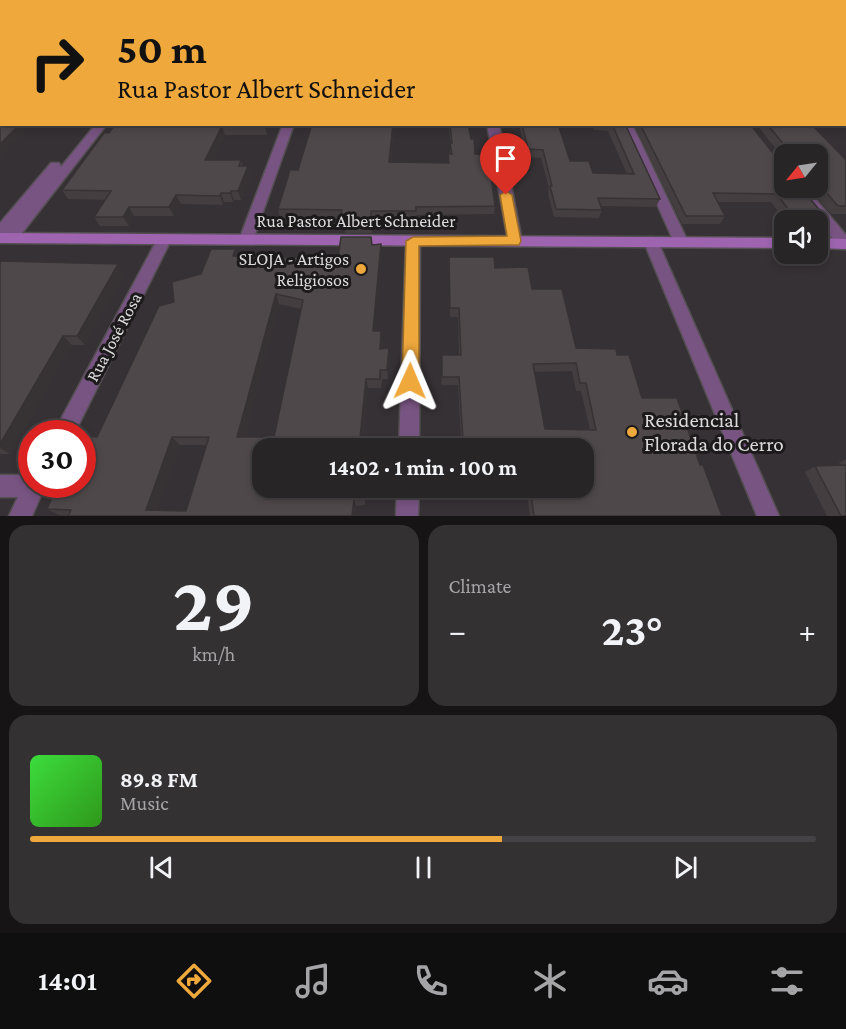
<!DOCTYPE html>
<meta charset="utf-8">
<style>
body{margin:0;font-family:"Crimson Pro",serif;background:#343133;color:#f1f3f6;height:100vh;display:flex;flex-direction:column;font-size:22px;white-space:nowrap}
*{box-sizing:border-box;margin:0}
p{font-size:20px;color:#a5a5a7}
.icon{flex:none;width:33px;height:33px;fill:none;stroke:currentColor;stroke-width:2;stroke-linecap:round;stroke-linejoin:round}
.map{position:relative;height:516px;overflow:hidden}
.sheet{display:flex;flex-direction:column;gap:9px;padding:9px;background:#161415;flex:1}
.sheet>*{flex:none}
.hud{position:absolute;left:0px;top:0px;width:846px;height:126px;box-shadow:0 3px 9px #0003,0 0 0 2px #444244;background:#eea83c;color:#111;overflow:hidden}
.needle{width:39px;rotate:240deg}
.buttons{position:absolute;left:774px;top:144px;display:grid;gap:12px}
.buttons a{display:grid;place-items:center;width:54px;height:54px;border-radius:12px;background:#282527;box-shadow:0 3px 9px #0003,0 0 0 2px #444244;font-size:30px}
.speed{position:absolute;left:18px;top:420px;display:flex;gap:12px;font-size:30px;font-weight:700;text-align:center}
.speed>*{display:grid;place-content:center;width:78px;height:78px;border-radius:50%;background:#282527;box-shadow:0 3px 9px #0003,0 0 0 2px #444244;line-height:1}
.speed .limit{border:9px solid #d22;background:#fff;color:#111}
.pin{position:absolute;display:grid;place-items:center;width:51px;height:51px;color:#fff;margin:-62px -26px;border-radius:50% 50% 50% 0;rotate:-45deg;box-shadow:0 0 6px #0007}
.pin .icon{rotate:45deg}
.me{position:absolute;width:66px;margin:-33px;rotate:1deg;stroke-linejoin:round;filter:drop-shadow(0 0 4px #0008)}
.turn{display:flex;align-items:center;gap:21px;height:126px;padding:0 18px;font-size:27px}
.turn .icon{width:78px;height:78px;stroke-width:2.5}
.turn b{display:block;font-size:42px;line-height:51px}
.big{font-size:45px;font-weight:700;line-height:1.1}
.sheet .card{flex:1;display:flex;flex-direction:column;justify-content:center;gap:9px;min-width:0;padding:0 21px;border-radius:18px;background:#343133}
.sheet .dial{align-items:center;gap:0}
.dial b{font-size:78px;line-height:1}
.song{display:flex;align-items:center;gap:18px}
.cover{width:72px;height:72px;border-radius:9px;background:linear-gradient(135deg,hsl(120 70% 55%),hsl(110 70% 35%))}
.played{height:6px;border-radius:3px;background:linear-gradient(90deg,#eea83c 60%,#444244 60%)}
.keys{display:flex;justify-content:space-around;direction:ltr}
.heat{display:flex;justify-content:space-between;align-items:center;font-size:33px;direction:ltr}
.sheet .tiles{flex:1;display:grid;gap:9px;grid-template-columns:1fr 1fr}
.card:last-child{grid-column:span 2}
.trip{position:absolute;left:252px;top:438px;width:342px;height:60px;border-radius:18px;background:#282527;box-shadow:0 3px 9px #0003,0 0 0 2px #444244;font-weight:700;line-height:60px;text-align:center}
.tab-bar{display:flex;height:96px;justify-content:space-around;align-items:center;background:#100f10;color:#a5a5a7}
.tab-bar .icon{width:42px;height:42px}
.tab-bar .on{color:#eea83c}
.tab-bar b{font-size:27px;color:#f1f3f6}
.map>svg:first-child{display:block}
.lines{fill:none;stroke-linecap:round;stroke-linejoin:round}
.street-casing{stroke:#544f52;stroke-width:3}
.secondary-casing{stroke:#544f52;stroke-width:3}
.street{fill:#785482;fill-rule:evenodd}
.secondary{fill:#9e64af;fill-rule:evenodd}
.wall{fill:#443e40;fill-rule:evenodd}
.shaded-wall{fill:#373234}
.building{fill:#4f484a;stroke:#373234;stroke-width:1.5;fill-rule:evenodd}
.route{fill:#eea83c;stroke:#9b6d27;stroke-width:1.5}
.poi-dot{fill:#eea83c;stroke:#1c1a1b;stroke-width:2}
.labels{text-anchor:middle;stroke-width:6;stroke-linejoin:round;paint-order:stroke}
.street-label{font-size:18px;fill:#dddadc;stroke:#1c1a1b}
.poi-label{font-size:18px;fill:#dddadc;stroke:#1c1a1b;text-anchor:end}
.near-poi-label{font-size:21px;fill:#dddadc;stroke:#1c1a1b;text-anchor:start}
</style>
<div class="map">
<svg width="846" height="516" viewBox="0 0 846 516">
<rect width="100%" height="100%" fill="#363134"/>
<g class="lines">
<defs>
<path id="street" d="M93,0H101L91,2Z
M191,0H199L189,2Z
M0,77H2L0,85Z
M96,124H107L15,242H5L4,236L0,237V223L51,163H59L61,167Z
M283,124H294L253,240L251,244H241L239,240Z
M487,124H499L522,241L515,246L508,241Z
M621,124H632L688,242L686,246L681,247L674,242Z
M792,188H806L846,235V249L840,248Z
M164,235L171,240L74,434H53L157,240Z
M413,236L420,241L419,448H399L406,241Z
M651,237L658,242L779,516H757L644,242Z
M0,475H32V484H46L32,516H9L18,497H0Z
M397,488H419L418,516H396Z"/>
<path id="secondary" d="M0,233L784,238V248L0,243Z
M818,238L846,239V249L818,248Z"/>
</defs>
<use href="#street" class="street-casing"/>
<use href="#secondary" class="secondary-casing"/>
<use href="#street" class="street"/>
<use href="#secondary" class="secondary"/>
</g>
<path class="wall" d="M274,0L458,2H273Z
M844,74H846V99L844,98Z
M115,124H271L267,135H225L213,160H241L243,166H248L251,175L241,200H234L233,202H224L223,205L181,204L174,216H134L129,226H100L94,217L106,200L68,199L62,190Z
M312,124H394L391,162L448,163V154H450V143H451L448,124H468L471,139L475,154L484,163L495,206L494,214L416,215V219H372V233H345L344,224H342L341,219L280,218L278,209L298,170Z
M519,124H558L570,161L593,173L627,174L608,131L594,130L591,124H625L660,199L656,207L601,206L602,210L599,218L554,217L548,194L549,188L541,158L526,157Z
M633,124H750L822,213L816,220H785L771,202H717L725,216L720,224H682Z
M756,124H811L846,160V214H831L809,188H818V154H784V159Z
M371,237L372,245L382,255L375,331L383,340L382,349L390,358L388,379H382L381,388H368L363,438H376L377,448H262L375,488L374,500H365V505L356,506L355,516H68L59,515L47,509L97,437L174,302L201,274L238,256L338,258ZM279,304L301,309L274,437H245ZM180,445H206L186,511L157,510Z
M449,257L495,268L532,289L576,348L617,355L642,398L700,465L722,516H530L528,500H492V496L458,497L457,488H584V448H455L456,440H461L458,385H441L442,355H459L458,317H450ZM572,371L576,391H581L590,430L545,429L534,372Z
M0,261L125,273L85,345H72L10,454H0Z
M846,459V516H827L805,472L815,466L841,465L839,463Z"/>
<path class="shaded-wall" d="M2,51V62L0,63V52Z
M20,124H33L0,158V144Z
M266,124H271L267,135L265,127Z
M393,124H394L390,171L389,162Z
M222,126L225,135L209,169L205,160Z
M248,166L251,175L241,200L238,191Z
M231,191L234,200L233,202L230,193Z
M221,193L224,202L223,205L220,196Z
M176,195L181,204L174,216L169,207Z
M129,207L134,216L129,226L123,217Z
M381,244L382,255L375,340L373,331Z
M235,249L240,259L233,256Z
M118,264L125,273L85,345L77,336Z
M276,294L279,304L243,445L237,437Z
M381,331L383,340L381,358L380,349Z
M63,336L72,345L10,454L0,448V444Z
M389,348L390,358L388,379L387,370Z
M366,379L368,388L362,446L360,438Z
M172,437L180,445L155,516L146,510Z
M373,488H375L374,500L372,493Z
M354,499L356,506L355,516H352Z"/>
<path class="building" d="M22,0H69L67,2H20Z
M274,0H457L458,2H347V0L273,2Z
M478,0H614L615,2H479Z
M658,0H678L680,2H660Z
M2,14V51L0,52V15Z
M2,90V124H20L0,144V91Z
M115,124H266L265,127L222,126L205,160H241L239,166H248L238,191H231L230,193H221L220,196L176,195L169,207H129L123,217H94L111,191L62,190L104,133H109Z
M312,124H393L389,162L449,163L448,154H452L450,143H452L450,124H468L471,139H474L475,154L483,155L484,163H489L495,206L416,207V211H371V225H344L345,215H341L342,210L278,209L290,170H298Z
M522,124H558L570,161H589L593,173L634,174L612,124H625L660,199L598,198L602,210L556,209L550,186H552L543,150L528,149Z
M640,124H750L784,167V188H801L822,213H791L777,194L713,193L725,216H686Z
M767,124H811L846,160V206H838L818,183V154H791V153Z
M341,237H371L372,245L381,244L373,331H381L380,349L389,348L387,370H380V379H366L360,438H376L375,448H262V488H373L372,493H363V498L354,499L352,516H68L71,510L47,509L58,484H82V436L97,437L159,306L174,302L172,282L201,274L211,249H235L233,256L338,258ZM276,294L303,300L274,437H237ZM172,437H209L186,511L146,510Z
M449,257H494L495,268L528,267L532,289H562L576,348L616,349L617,355H629L642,398H677L700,465H703L722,516H534L531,494H494V490L459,491V488H584V448H457L456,440H463L459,377H442V355H461L459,308H450ZM576,363L580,383H586L596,430L545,429L533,364Z
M0,261L118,264L77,336H63L0,444Z
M846,465V516H841L815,466Z"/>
<path class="route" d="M506,191L512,195L521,241L519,245L419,246V381L416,386L410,389L404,386L402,381L406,241L413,237L507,236L500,195Z"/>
<g class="poi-dot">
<circle cx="361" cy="269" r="6"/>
<circle cx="632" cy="432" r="6"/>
</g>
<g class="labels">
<g class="street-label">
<text x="356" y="227">Rua Pastor Albert Schneider</text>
<text transform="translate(114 337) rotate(-62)" y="6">Rua José Rosa</text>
</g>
<g class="poi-label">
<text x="349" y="265">SLOJA - Artigos<tspan x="349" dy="21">Religiosos</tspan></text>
</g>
<g class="near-poi-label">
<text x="644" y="427">Residencial<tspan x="644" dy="24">Florada do Cerro</tspan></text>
</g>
</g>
</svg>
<div class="buttons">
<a><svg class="needle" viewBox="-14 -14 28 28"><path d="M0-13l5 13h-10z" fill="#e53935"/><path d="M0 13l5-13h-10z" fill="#a5a5a7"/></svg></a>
<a><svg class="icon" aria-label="sound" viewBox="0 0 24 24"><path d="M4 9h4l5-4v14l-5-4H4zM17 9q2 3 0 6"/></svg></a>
</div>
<div class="speed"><div class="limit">30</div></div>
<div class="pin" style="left:506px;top:195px;background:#d93025"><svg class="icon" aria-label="arrive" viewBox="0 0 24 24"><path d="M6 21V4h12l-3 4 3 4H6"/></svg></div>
<svg class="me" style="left:410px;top:381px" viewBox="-20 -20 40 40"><path d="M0-17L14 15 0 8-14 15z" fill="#eea83c" stroke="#fff" stroke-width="4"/></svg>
<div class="trip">14:02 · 1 min · 100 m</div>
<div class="hud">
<div class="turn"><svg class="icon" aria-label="right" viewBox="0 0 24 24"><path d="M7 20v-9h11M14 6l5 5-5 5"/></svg><div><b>50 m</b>Rua Pastor Albert Schneider</div></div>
</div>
</div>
<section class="sheet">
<div class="tiles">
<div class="card dial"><b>29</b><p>km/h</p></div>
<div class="card"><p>Climate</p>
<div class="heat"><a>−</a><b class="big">23°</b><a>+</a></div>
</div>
<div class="card">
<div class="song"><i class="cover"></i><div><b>89.8 FM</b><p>Music</p></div></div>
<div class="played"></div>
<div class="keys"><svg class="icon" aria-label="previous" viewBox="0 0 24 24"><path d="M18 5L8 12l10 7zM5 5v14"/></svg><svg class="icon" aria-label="pause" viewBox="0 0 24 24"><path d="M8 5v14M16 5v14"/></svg><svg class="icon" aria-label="next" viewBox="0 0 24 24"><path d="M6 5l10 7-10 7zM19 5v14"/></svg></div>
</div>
</div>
</section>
<nav class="tab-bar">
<b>14:01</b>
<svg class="icon on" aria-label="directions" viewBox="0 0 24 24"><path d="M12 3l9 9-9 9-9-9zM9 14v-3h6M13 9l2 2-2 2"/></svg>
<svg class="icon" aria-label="music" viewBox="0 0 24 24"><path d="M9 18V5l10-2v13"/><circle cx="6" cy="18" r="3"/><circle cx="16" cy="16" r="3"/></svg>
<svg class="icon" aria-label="phone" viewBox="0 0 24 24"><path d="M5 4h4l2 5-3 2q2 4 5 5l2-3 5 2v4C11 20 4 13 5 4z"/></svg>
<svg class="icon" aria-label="climate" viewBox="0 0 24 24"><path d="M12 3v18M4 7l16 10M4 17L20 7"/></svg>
<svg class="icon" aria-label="car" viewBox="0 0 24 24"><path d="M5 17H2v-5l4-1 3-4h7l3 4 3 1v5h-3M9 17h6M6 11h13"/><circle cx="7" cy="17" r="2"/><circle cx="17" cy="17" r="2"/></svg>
<svg class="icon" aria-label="filters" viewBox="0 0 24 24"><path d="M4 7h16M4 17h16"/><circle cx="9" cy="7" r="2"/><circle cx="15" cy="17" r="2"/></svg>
</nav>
